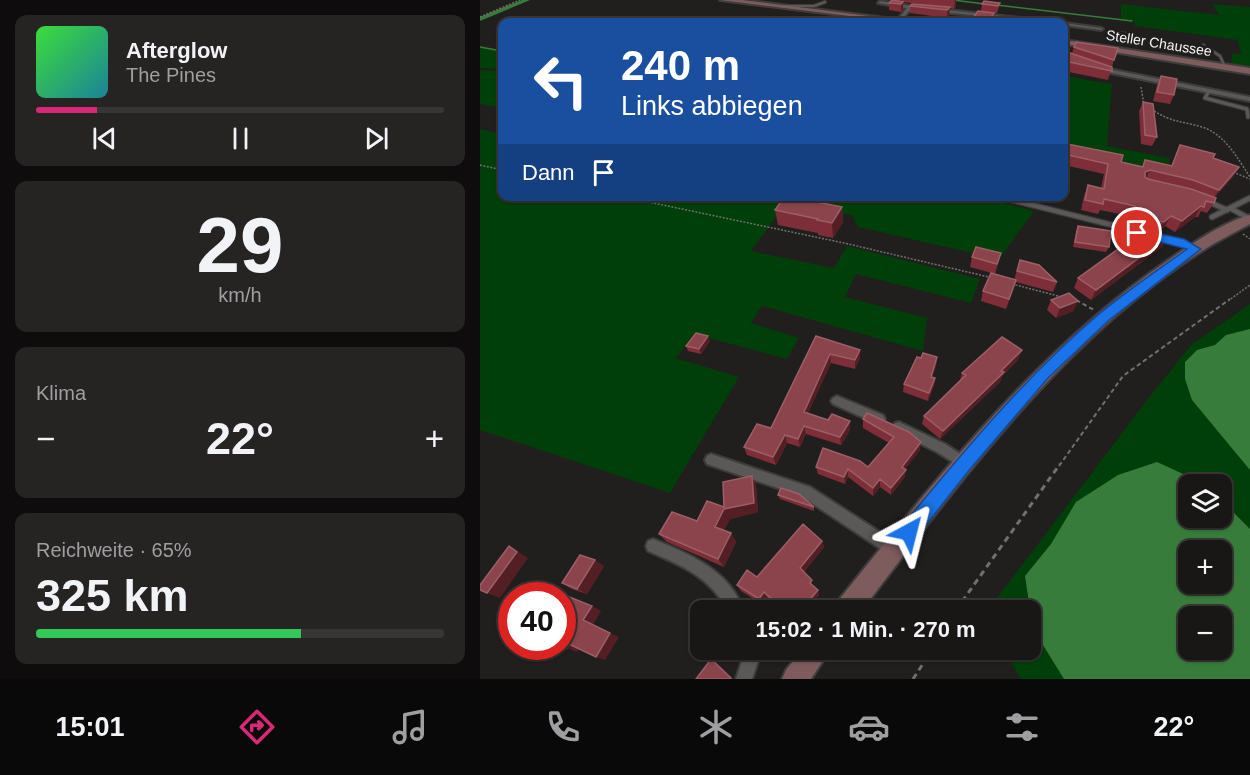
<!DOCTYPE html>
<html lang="de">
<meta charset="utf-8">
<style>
body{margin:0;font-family:Arial,sans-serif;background:#262323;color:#f1f3f6;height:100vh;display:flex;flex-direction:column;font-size:22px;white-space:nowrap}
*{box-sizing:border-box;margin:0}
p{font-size:20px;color:#9f9fa1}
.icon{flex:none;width:33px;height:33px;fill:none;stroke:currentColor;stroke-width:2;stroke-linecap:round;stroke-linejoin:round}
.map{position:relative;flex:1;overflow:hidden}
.side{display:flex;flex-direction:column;gap:15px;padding:15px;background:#0e0c0c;width:480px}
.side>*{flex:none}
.banner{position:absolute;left:18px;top:18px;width:570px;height:183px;border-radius:12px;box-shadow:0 2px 4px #0004,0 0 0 2px #373535;background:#1a4fa0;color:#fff;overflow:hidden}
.tools{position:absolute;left:698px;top:474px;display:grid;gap:12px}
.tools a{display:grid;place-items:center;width:54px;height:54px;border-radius:12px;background:#191616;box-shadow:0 2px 4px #0004,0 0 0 2px #373535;font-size:30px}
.speed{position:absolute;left:18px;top:582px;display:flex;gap:12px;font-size:30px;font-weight:700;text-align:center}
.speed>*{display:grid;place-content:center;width:78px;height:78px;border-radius:50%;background:#191616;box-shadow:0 2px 4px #0004,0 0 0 2px #373535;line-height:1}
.speed .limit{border:9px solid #d22;background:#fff;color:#111}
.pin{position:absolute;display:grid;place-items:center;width:51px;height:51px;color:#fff;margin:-26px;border:3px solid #fff;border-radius:50%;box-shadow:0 2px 6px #0007}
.me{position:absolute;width:66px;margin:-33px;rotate:38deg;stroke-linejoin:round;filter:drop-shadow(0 0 4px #0008)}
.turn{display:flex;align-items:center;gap:21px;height:126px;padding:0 24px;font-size:27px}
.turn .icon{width:78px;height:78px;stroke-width:2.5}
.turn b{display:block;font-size:42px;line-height:51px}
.then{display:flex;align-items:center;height:57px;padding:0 24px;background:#0003;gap:12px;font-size:22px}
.big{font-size:45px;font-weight:700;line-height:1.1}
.side .tile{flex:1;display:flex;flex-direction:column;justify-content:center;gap:9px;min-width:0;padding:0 21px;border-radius:12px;background:#262323}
.side .dial{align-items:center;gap:0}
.dial b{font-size:78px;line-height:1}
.song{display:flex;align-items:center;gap:18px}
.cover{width:72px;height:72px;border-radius:9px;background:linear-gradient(135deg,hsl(120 70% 55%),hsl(190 70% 35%))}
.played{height:6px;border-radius:3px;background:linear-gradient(90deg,#db2777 15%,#373535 15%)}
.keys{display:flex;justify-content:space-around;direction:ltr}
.heat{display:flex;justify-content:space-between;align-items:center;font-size:33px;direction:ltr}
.charge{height:9px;border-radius:4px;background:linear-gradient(90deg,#34c759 65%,#373535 0)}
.trip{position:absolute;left:210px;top:600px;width:351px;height:60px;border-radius:12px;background:#191616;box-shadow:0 2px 4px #0004,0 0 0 2px #373535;font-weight:700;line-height:60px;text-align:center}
.dock{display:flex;height:96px;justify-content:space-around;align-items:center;background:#0a0909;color:#9f9fa1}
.dock .icon{width:42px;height:42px}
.dock .selected{color:#db2777}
.dock b{font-size:27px;color:#f1f3f6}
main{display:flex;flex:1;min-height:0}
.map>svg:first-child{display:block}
.green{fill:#003f09;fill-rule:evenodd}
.water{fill:#387c3c;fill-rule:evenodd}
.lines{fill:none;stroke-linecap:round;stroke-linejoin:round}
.stream{stroke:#387c3c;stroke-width:1.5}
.canal{fill:#387c3c;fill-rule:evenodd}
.lane-far2-casing{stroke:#3f3c3c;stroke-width:4}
.lane-far1-casing{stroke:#3f3c3c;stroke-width:5}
.lane-casing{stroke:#3f3c3c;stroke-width:7}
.street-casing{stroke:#3f3c3c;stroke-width:4}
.secondary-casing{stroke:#3f3c3c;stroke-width:4}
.path-far2{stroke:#716f6f;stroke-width:1.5;stroke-dasharray:2 1.5;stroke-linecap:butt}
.path-far1{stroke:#716f6f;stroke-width:2;stroke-dasharray:4.5 3;stroke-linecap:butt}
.path{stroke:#716f6f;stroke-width:3;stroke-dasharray:6 4.5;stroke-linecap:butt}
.lane-far2{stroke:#5b5858;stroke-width:2}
.lane-far1{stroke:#5b5858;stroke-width:3}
.lane{stroke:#5b5858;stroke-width:4.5}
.street{fill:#5b5858;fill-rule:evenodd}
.secondary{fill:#7e5c5e;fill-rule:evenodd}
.wall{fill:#7e2e38}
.shaded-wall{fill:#531f25}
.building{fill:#8b434c;stroke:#9c5f67;stroke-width:1.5}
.route{fill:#1a73e8;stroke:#114b97;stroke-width:1.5}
.labels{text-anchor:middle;stroke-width:6;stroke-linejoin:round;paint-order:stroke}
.far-street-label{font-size:14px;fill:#f6f4f4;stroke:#211e1e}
</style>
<main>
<section class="side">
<div class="tile">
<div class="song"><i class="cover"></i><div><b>Afterglow</b><p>The Pines</p></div></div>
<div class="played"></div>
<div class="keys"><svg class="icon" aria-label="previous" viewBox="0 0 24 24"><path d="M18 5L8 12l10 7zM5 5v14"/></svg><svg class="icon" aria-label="pause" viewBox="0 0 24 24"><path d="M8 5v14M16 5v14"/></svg><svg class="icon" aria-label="next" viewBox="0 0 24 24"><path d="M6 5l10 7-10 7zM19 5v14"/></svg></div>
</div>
<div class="tile dial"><b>29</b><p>km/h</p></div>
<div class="tile"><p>Klima</p>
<div class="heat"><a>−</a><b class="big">22°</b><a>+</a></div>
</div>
<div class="tile"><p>Reichweite · 65%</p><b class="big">325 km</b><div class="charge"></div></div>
</section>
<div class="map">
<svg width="770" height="679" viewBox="0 0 770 679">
<rect width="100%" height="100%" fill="#211e1e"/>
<path class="green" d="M641,4L739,15L732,4L770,7V68L751,65L752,54H761L758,40L655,26L654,21L641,19Z
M0,47L22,51V69L0,68Z
M0,70L22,71V108L0,104Z
M584,76L632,84L627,146L689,158V165L667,168L584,151Z
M0,129L22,134V196H498L554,211L519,259L378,227L372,215L306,203L271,251L354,268L367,246L500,279L491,303L376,274L365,297L447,318L443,351L282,306L271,323L319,338L307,359L214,334L196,358L259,377L190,493L0,430Z
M770,304V679H541L524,650H550V610H508L670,396L711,345ZM708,484H741V518H708ZM708,550H741V584H708ZM708,616H741V650H708Z"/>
<path class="water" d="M770,329V470L712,400L705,379V362L717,350L735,345L746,335Z
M677,462L725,484H708V518H741V500L770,529V679H584L553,629L545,576L571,544L596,502L638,475ZM708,550H741V584H708ZM708,616H741V650H708Z"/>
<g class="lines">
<path class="stream" d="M473,0L505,4
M516,5L652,21
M0,47L22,51"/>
<path class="canal" d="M42,0H50L0,21V17Z"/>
<defs>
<path id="lane-far2" d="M298,6H334L345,2
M723,45L740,56L745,67"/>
<path id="lane-far1" d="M729,91L725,98L767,109L768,117"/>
<path id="lane" d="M516,196L700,242L714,248
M729,202L747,210
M750,208L770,219
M732,217L770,198"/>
<path id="street" d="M400,1L430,6L576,22L541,21V22H537L533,19L431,9L419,22L417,21L427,8L398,3Z
M584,23L621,28L623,29L621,30L584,25Z
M618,67L770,97V101L616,70V68Z
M357,396L403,415L405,419L403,423L399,424L395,423L353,404L351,401L353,398Z
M419,422L465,444L488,459L490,463L488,467L484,469L457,452L415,431L413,427L415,423Z
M231,454L330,487L420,545L422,550L420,555L415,557L410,555L321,496L227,464L225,460L227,456Z
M173,539C209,554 250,570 263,610H248C228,576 203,566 168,551L166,546L168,541Z
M263,650H279L280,655L272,679H256L264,655Z"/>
<path id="secondary" d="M240,0H262L437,22H418Z
M584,40L770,68V74L584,44Z
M770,215V224C754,233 737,241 722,251C581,341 482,480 382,610H355L358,601C457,478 555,352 687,261C710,245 743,222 770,215Z
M322,650H350L331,679H302L306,670Z"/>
</defs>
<use href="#lane-far2" class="lane-far2-casing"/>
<use href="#lane-far1" class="lane-far1-casing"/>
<use href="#lane" class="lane-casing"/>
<use href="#street" class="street-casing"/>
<use href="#secondary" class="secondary-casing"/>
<path class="path-far2" d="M0,17L40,0
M630,31L650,33L649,43
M661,87L664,105
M674,111C694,123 702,121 722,127C745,134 758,159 770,177
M0,165L22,170
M753,172L770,179
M140,196L364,243L509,277
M763,234L770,239
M532,284L582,297
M748,301L770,285"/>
<path class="path-far1" d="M596,300L614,310
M579,466L643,376L750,299"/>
<path class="path" d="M476,610L580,464
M433,679L452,650"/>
<use href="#lane-far2" class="lane-far2"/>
<use href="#lane-far1" class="lane-far1"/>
<use href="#lane" class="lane"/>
<use href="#street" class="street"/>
<use href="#secondary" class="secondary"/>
</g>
<path class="wall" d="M417,0H476V6L474,9L470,8L469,15L467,18L430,13V6L440,4L423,2V10L421,12L409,10V3L417,1Z
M520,3L518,10L517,13H514L513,19L501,11L502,4Z
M594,47L634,60L628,80L584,71V51L592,53Z
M681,76L694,95L690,104L673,101L677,85Z
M663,102L677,137L672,146L661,144L659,111Z
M700,145L759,167L753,177L734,198V203L727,213L721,211L718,217H715L695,232L685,226L678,232L687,237L682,247L611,300L594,288L598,278L651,248L673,231L648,224L650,216L620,210L618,214L601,210L604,196L608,185L621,188L624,174L584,165V153L641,162L662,167L665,160L691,166Z
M547,196H566L564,201Z
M362,207L363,222L353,238L338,235V233L298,225L295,210Z
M598,226L629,247L626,252L593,247L596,231Z
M521,253L515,274L490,267L492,257Z
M540,260L577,282L573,292L536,282L526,309L501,301L503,291L534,280Z
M571,300L598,301L593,311L576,318L567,310Z
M336,336L380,350V358L375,369L351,363L328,413L370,430L361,445L326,434L320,447L307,443L296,465L267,455L264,447L291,428Z
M230,341L221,354L208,351L206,346Z
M457,357L456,366L452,377L455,378L454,386L448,401L423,392L424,384L441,358Z
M538,360L522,376L520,382L460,439L442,424L444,416L480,380L482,373Z
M383,419L440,450L425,469V477L411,495L400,487L393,496L368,477L365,484L338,474L336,467H388L409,443L383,428Z
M272,476L276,486L278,512L250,519L244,530L251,533L256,542L244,567L187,542L179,534L217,521L244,507Z
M298,495L334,507V511L300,499Z
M342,541L344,547L324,572L339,595L327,610H301L287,597L282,604L261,591L257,585L277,577Z
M124,566L107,594L92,589L82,583Z"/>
<path class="shaded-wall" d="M475,0H476V6L474,9Z
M423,2V10L421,12V4Z
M470,7L469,15L467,18V10Z
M514,13L513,19L511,22H508Z
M759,167L753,177L732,200L739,190Z
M670,170L665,181V172Z
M721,206L715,217L695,232L702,221Z
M362,207L363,222L353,238L352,223Z
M691,216L685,226L678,232L684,222Z
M687,237L682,247L611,300L616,290Z
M598,301L593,311L576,318L580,308Z
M228,336L230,341L221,354L219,349Z
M380,350V358L375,369V360Z
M542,350L538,360L522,376L520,382L460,439L463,431Z
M350,354L351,363L325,420L324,412Z
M457,357L456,366L449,385L451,377Z
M455,378L454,386L448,401L449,393Z
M370,421V430L361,445L360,437Z
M324,426L326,434L320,447L318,439Z
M305,435L307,443L296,465L293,457Z
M441,442L440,450L421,474L422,467Z
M368,469V477L365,484L364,477Z
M426,470L425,477L411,495V488Z
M272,476L276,486L278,512L250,519L241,536L235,527L244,509Z
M400,479V487L393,496V488Z
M251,533L256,542L244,567L238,559Z
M342,541L344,547L322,574L320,568Z
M29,546L48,558L20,598L7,593Z
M115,560L124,566L107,594L97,589Z
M338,590L339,595L327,610H321Z
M284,592L287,597L282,604L279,599Z
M112,606L121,611L113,625L103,620Z
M130,633L139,637L125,660L116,657Z
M89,644L100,648L97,652L87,648Z
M231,659L237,663L253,679H250Z"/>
<path class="building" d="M412,0L423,2L421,4L409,3Z
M504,1L520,3L518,6L502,4Z
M432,4L470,7L467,10L430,6Z
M498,11L514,13L508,22H490Z
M596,42L638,48L634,60L594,47Z
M584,51L632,67V71L584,61Z
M681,76L697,79L694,95L677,92Z
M663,102L673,104L677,137L665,135Z
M587,144L643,155L641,162L663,167L665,160L692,166L700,145L735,154L733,158L759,167L739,190L713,180L670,170L665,172V177L668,179L711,189L736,198L734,203L726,201L724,207L721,206L702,221L691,216L684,222L653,214L655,206L624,199L623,204L605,200L608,185L624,189L628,164L584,154Z
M305,196H308L362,207L352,223L337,220L338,219L295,210Z
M598,226L631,231L629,247L595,242Z
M674,230L687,237L616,290L598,278L645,244L651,248Z
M496,247L521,253L517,264L492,257Z
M540,260L559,265L577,282L537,271Z
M511,273L536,280L529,299L503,291Z
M589,293L598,301L580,308L571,300Z
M216,333L228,336L219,349L206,346Z
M336,336L380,350L375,360L350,354L324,412L348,420L352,414L370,421L360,437L324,426L318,439L305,435L293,457L264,447L277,424L291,428Z
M522,337L542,350L521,371L524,372L463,431L444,416L486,375L482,373Z
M443,353L457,357L451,377L455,378L449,393L424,384L437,357L441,358Z
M387,413L429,432L441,442L422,467L426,470L411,488L400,479L393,488L368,469L364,477L336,467L343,448L380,461L388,467L414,437L383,419Z
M272,476L274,503L244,509L235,527L251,533L238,559L179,534L192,512L217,521L227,501L244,507L243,482Z
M301,488L319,494L334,507L298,495Z
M323,524L342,541L320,568L332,580L330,583L338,590L321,610H303L284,592L279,599L257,585L267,570L277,577Z
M29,546L37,552L7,593L0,590V585Z
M100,555L115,560L97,589L82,583Z
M87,596L112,606L103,620L130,633L116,657L89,644L87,648L82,646V604Z
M231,659L251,678L250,679H216Z"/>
<path class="route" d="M657,229L704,239L721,249L629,320L568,378L490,469L435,539L429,541L422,539L420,532L422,526C483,452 545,377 618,315C646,291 677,271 707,249L653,235L651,233Z"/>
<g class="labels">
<g class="far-street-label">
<text transform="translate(679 43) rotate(9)" y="5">Steller Chaussee</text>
</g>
</g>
</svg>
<div class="tools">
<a><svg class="icon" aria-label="layers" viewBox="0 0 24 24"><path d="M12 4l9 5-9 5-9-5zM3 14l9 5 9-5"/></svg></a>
<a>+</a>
<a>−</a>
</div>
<div class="speed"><div class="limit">40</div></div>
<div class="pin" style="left:657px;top:233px;background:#d93025"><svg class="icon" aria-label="arrive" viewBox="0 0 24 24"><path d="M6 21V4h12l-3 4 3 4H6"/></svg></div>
<svg class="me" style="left:429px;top:532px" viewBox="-20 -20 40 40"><path d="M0-17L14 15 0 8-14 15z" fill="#1a73e8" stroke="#fff" stroke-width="4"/></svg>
<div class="trip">15:02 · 1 Min. · 270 m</div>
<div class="banner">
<div class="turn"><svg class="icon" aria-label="left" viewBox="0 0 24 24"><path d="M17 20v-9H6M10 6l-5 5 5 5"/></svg><div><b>240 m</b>Links abbiegen</div></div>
<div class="then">Dann<svg class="icon" aria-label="arrive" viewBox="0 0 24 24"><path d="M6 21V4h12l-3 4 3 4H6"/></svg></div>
</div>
</div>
</main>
<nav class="dock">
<b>15:01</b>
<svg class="icon selected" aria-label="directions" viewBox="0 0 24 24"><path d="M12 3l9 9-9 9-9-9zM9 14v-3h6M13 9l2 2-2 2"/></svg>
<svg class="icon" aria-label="music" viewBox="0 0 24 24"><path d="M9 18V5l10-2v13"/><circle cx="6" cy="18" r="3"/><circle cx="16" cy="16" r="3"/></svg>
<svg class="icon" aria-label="phone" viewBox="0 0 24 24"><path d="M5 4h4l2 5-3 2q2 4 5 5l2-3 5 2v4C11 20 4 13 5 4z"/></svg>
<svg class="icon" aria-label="climate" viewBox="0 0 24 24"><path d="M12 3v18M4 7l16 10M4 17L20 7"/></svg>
<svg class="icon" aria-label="car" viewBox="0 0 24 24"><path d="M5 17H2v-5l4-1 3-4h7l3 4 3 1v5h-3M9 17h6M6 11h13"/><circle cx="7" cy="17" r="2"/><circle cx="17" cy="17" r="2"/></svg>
<svg class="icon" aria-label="filters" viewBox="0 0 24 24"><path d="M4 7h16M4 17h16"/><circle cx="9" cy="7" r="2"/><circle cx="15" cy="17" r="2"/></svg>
<b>22°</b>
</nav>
